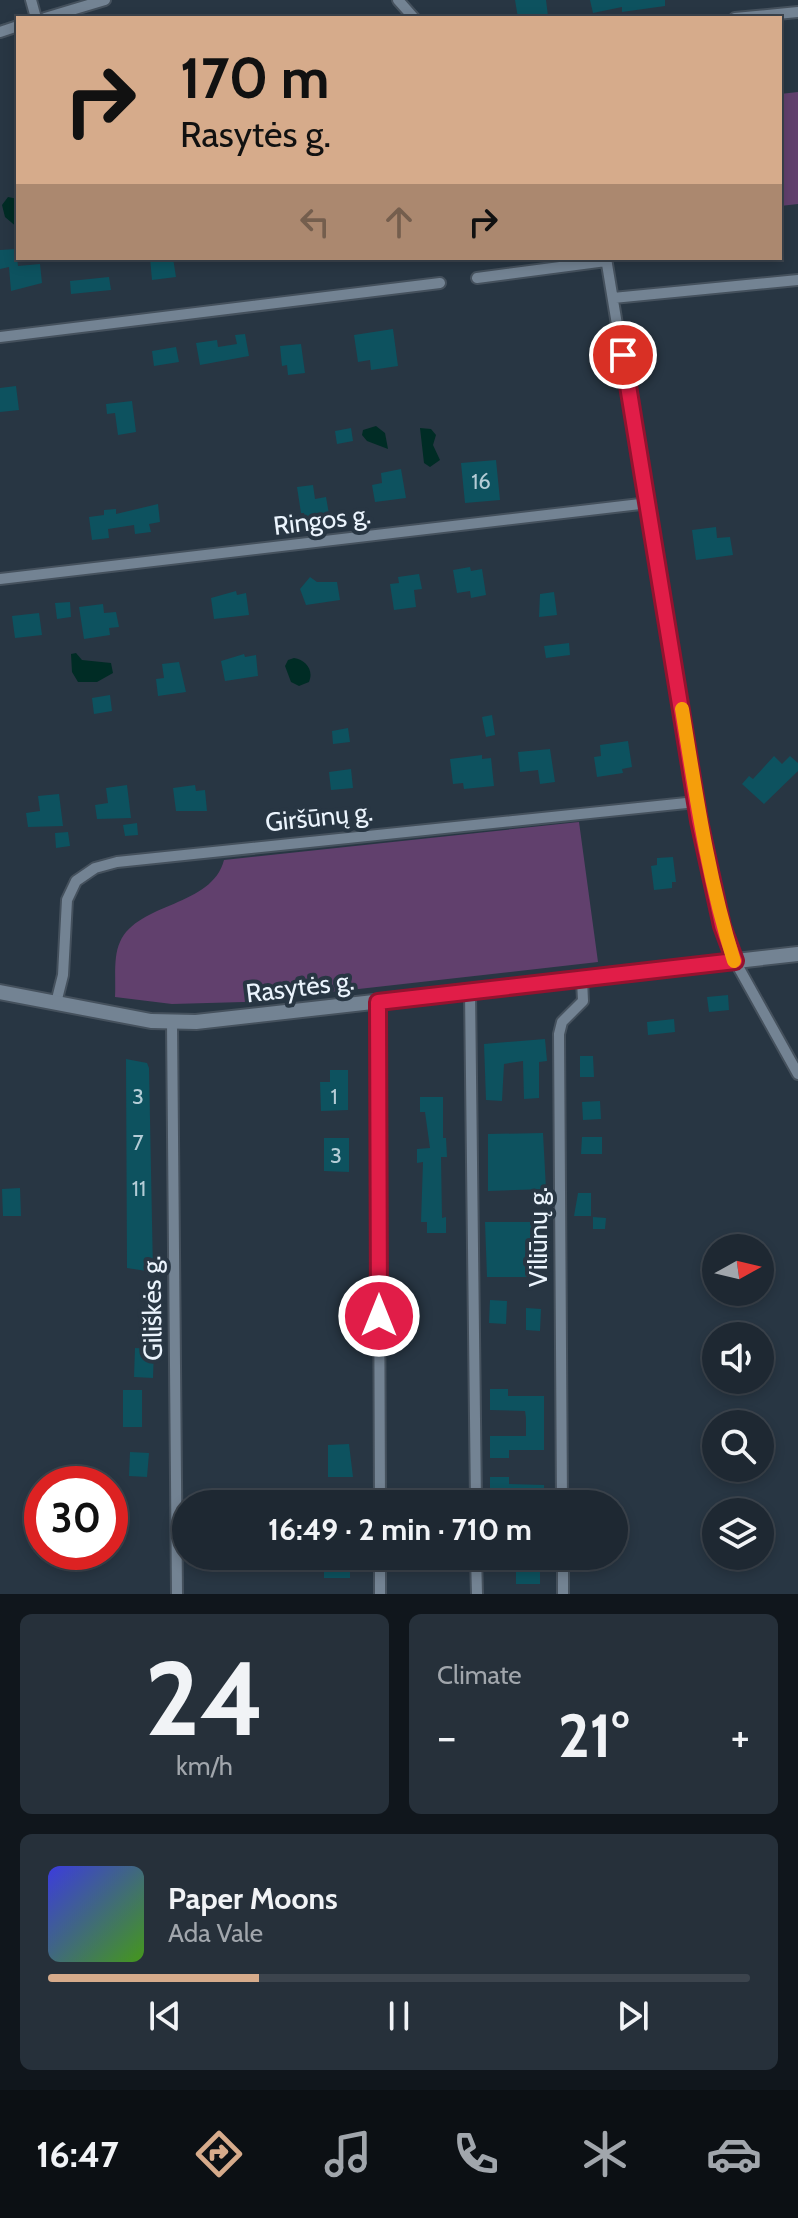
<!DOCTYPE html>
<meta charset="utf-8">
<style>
body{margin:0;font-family:Cabin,sans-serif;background:#26303a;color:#f1f3f6;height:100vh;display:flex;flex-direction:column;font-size:30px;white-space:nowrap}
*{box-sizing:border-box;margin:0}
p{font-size:26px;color:#a1a6ac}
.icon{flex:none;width:44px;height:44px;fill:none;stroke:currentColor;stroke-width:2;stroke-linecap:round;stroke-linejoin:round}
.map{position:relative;height:1594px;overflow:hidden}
.drawer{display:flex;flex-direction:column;gap:20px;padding:20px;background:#10161c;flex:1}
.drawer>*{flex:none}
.banner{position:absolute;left:16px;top:16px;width:766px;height:244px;border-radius:0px;box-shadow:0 4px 12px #0003,0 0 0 2px #3c444d;background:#d6ab8b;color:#111;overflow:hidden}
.needle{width:52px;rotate:82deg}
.fabs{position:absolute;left:702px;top:1234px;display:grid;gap:16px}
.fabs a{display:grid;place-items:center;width:72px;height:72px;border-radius:50%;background:#1e2832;box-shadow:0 4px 12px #0003,0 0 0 2px #3c444d;font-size:40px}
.speed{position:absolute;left:24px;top:1466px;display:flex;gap:16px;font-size:40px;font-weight:700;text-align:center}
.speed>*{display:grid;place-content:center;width:104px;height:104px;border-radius:50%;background:#1e2832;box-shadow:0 4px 12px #0003,0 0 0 2px #3c444d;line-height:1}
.speed .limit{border:12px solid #d22;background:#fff;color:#111}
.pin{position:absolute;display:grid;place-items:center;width:68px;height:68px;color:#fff;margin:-34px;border:4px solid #fff;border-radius:50%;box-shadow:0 2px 8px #0007}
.me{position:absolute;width:88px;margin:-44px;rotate:0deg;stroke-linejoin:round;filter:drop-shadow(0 0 6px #0008)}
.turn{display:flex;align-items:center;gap:28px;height:168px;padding:0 32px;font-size:36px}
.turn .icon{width:104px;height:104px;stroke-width:2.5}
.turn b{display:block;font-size:56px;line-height:68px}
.lanes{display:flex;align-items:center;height:76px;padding:0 32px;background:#0003;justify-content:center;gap:40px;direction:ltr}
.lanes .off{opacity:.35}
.big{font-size:60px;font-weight:800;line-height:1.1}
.drawer .tile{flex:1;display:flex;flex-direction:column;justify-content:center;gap:12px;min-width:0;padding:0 28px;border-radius:12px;background:#26303a}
.drawer .dial{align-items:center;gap:0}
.dial b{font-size:104px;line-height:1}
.song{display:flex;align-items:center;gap:24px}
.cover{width:96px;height:96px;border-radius:12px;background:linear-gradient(135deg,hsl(240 70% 55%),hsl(100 70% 35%))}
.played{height:8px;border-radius:4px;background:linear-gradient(90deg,#d6ab8b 30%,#3c444d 30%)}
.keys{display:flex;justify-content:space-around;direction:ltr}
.heat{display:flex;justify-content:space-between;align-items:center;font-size:44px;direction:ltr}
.drawer .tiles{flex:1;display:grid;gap:20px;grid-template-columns:1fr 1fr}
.tile:last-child{grid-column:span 2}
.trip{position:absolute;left:172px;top:1490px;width:456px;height:80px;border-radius:40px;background:#1e2832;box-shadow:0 4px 12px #0003,0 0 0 2px #3c444d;font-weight:800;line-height:80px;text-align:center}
.tabs{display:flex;height:128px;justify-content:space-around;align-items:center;background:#0c1014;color:#a1a6ac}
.tabs .icon{width:56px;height:56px}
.tabs .on{color:#d6ab8b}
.tabs b{font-size:36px;color:#f1f3f6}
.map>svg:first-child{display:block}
.green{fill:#61406d}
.water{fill:#002c25}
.building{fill:#0d525f}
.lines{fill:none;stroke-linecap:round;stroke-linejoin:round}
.minor-casing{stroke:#45515d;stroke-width:14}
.secondary-casing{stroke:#45515d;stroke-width:18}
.minor{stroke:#738393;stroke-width:10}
.secondary{stroke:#738393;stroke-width:14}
.route-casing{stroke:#92132f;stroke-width:20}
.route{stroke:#e11d48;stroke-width:14}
.slow{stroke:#f59e0b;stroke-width:14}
.labels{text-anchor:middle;stroke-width:8;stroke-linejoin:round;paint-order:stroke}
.number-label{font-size:22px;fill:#b4ccd6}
.street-label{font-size:26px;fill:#ebf4fd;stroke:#283643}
</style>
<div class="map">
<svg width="798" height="1594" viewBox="0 0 798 1594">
<rect width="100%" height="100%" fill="#283643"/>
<path class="green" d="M798,92V204L780,206V94Z
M579,822L598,962L244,1002L172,1004L115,997C116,981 113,956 120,942C138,902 212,907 224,860Z"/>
<path class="water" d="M8,197L18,199V228L5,217L2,205Z
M376,426L385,433L388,449L367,441L362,435L363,430Z
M420,428L431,429L436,435L433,445L440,460L430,467L424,463Z
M76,653L82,660L111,663L113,673L97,682H78L72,672L71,654Z
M294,658C306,660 314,670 309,682L299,686L291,682L285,666L288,660Z"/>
<path class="building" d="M515,0H546L548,16L518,18Z
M590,0H665V6L622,12V7L593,13Z
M16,249L18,266L40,264L42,283L11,291L9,267L0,269V250Z
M150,258H173L176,277L152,280Z
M109,277L111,290L71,294L70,281Z
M393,329L398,366L371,370L370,360L358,362L354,335Z
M245,334L249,356L200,365L196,343L217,340L218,347L237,344L235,335Z
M301,344L305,373L288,375L287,365L282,366L280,346Z
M176,347L179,362L154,366L152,351Z
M16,386L19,410L0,412V388Z
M132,401L136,432L118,435L115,413L107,414L106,404Z
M351,428L353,441L337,444L335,431Z
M496,460L500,500L465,503L461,463Z
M401,469L406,498L375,502L372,485L382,483L381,473Z
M313,485L315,499L326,497L329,514L305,518L304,513H301L297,487Z
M158,504L160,522L149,524L151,532L135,534L134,525L108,529L109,538L92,540L89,517L104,515V510L116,509V514Z
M716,527L717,538L730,537L733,555L696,560L692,530Z
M470,567L471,571L482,569L486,595L471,598L470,591L457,593L453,570Z
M419,574L422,589L414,590L416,607L394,610L390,584L399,583L398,577Z
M310,577L317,582H337L340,600L306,605L300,589Z
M236,591L237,595L246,593L249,615L214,619L211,598Z
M554,592L557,615L539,617L540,594Z
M70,602L71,617L57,619L55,603Z
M103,604L104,613L116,612L119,627L109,628L110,635L84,639L79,607Z
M39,613L42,635L15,638L12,616Z
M569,643L570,655L546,658L544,646Z
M244,654L245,657L256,655L258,676L225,681L221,661Z
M179,662L186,692L158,696L156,679L164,678L162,664Z
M110,695L112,711L94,714L92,698Z
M492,715L495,735L486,737L482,717Z
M348,728L350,742L333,744L332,731Z
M628,741L632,767L622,769L623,773L597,777L594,757L601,756L600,745Z
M550,749L555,782L540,784L538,770L520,772L518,752Z
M482,755V759L491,758L494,786L464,789L463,783L453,784L450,759Z
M774,756L782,764L790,756L798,763V771L764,804L742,784L749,776L753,779Z
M351,769L353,788L331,790L329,772Z
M127,785L131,818L97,819L95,805L108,803L106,788Z
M195,785L196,791L205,790L207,811H176L173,788Z
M59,794L63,826L28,827L26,813L40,811L38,796Z
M137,823L138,835L125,836L123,825Z
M68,832L70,846L56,848L55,833Z
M673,857L676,882H672V888L654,890L651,866L657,865V858Z
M728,995L729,1010L709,1012L707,997Z
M674,1019L675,1032L648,1035L647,1022Z
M545,1039L547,1061L539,1062V1098L524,1099L523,1061L504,1064L502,1101L486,1100L484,1044Z
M580,1056H593L594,1077H580Z
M126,1059L147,1063L149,1068L153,1272L127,1268Z
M330,1070H348V1110L321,1111L320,1082H330Z
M420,1097H443V1138H446L447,1157H441L442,1218L446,1217V1233H427V1222H421L423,1162L417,1163V1149L430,1148L425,1112H420Z
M600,1101L601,1119L583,1120L582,1102Z
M543,1133L546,1189L488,1191V1134Z
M582,1137H602V1154H581Z
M324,1138H349V1172L324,1171Z
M20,1188L21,1216H3L2,1189Z
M578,1193H591V1216H574Z
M593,1217L606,1218L605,1229H593Z
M485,1222H546L542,1277H487Z
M490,1300L507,1301L506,1324L489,1323Z
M526,1308L541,1309L540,1331L526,1330Z
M135,1348L154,1349L153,1378L134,1377Z
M490,1389H508V1396H544V1450H509V1458H490V1436H526V1418L525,1411L490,1410Z
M123,1390H142V1427H123Z
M349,1444L353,1477H328V1445Z
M130,1452L149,1453L147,1477L129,1476Z
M490,1477H509V1484L544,1485V1504H526V1499H490Z
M324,1556H350V1578H324Z
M516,1568H540V1584H516Z"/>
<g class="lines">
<defs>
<path id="minor" d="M31,0L36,18
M398,0L414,18
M45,18L105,0
M735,18L798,12
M0,32L18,26
M606,258L699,821L722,926L735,961L798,1074
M477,278L606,261
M613,298L798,280
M0,337L440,283
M0,579L649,503
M470,991L476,1504
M378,1002L380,1504
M56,1003L63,975L67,900L76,881L95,868L117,862L696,802
M172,1022L177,1594
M562,1504L559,1034L562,1022L583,1001L582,980
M380,1556V1594
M476,1556L477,1594
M563,1556V1594"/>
<path id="secondary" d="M0,992L151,1021L196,1022L798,954"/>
</defs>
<use href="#minor" class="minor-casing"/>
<use href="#secondary" class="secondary-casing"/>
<use href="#minor" class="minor"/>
<use href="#secondary" class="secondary"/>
</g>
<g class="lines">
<defs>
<path id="route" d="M379,1316L378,1002L735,961L722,926L699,821L623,355"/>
</defs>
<use href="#route" class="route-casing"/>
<use href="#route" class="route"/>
<path class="slow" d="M682,709C696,795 708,879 734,961"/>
</g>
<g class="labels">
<g class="number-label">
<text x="481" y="489">16</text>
<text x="138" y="1104">3</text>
<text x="334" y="1104">1</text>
<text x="138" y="1150">7</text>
<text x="336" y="1163">3</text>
<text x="139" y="1196">11</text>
</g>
<g class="street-label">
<text transform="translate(322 520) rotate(-7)" y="9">Ringos g.</text>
<text transform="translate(319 817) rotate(-6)" y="9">Giršūnų g.</text>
<text transform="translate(300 987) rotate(-7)" y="9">Rasytės g.</text>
<text transform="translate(538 1237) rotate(-90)" y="9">Viliūnų g.</text>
<text transform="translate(152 1308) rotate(-91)" y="9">Giliškės g.</text>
</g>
</g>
</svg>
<div class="fabs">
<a><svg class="needle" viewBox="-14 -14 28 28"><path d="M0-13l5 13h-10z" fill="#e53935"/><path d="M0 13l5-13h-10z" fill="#a1a6ac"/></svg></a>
<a><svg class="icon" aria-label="sound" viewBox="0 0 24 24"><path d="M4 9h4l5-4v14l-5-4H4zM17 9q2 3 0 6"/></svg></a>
<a><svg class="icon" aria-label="search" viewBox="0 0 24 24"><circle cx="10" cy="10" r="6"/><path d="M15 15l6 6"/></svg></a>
<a><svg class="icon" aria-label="layers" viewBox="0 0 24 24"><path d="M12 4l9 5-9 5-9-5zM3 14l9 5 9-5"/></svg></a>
</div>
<div class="speed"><div class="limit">30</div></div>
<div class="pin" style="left:623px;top:355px;background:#d93025"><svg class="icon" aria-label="arrive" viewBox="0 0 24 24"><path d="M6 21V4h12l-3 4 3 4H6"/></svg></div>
<svg class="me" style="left:379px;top:1316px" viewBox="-20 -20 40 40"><circle r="17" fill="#e11d48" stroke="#fff" stroke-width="3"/><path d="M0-11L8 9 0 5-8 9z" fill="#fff"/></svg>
<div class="trip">16:49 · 2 min · 710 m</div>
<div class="banner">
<div class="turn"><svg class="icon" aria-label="right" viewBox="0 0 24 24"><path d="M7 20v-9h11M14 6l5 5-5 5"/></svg><div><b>170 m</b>Rasytės g.</div></div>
<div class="lanes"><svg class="icon off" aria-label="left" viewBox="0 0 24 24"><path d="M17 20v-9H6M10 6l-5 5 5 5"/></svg><svg class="icon off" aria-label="ahead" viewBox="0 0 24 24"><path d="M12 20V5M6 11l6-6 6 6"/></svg><svg class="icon" aria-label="right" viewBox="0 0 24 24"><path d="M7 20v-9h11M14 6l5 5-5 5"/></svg></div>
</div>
</div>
<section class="drawer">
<div class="tiles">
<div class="tile dial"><b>24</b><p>km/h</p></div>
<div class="tile"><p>Climate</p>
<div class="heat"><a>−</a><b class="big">21°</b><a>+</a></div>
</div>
<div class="tile">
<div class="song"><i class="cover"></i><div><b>Paper Moons</b><p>Ada Vale</p></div></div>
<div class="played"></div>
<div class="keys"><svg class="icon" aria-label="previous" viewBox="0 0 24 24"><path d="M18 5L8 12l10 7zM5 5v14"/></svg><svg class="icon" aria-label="pause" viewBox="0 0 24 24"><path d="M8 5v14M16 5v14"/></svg><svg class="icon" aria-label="next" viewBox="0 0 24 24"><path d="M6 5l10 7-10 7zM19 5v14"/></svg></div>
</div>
</div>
</section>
<nav class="tabs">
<b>16:47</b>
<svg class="icon on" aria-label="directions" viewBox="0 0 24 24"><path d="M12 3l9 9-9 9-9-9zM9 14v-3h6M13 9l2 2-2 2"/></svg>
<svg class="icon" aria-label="music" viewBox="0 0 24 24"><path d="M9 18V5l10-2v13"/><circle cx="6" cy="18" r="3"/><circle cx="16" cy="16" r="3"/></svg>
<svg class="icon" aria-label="phone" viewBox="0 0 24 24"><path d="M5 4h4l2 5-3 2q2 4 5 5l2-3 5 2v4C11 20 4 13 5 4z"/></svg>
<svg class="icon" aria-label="climate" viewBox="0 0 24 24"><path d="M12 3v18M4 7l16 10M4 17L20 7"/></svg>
<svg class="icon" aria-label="car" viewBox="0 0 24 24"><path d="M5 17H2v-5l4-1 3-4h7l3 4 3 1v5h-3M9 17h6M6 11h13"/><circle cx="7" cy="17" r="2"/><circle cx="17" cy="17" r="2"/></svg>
</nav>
